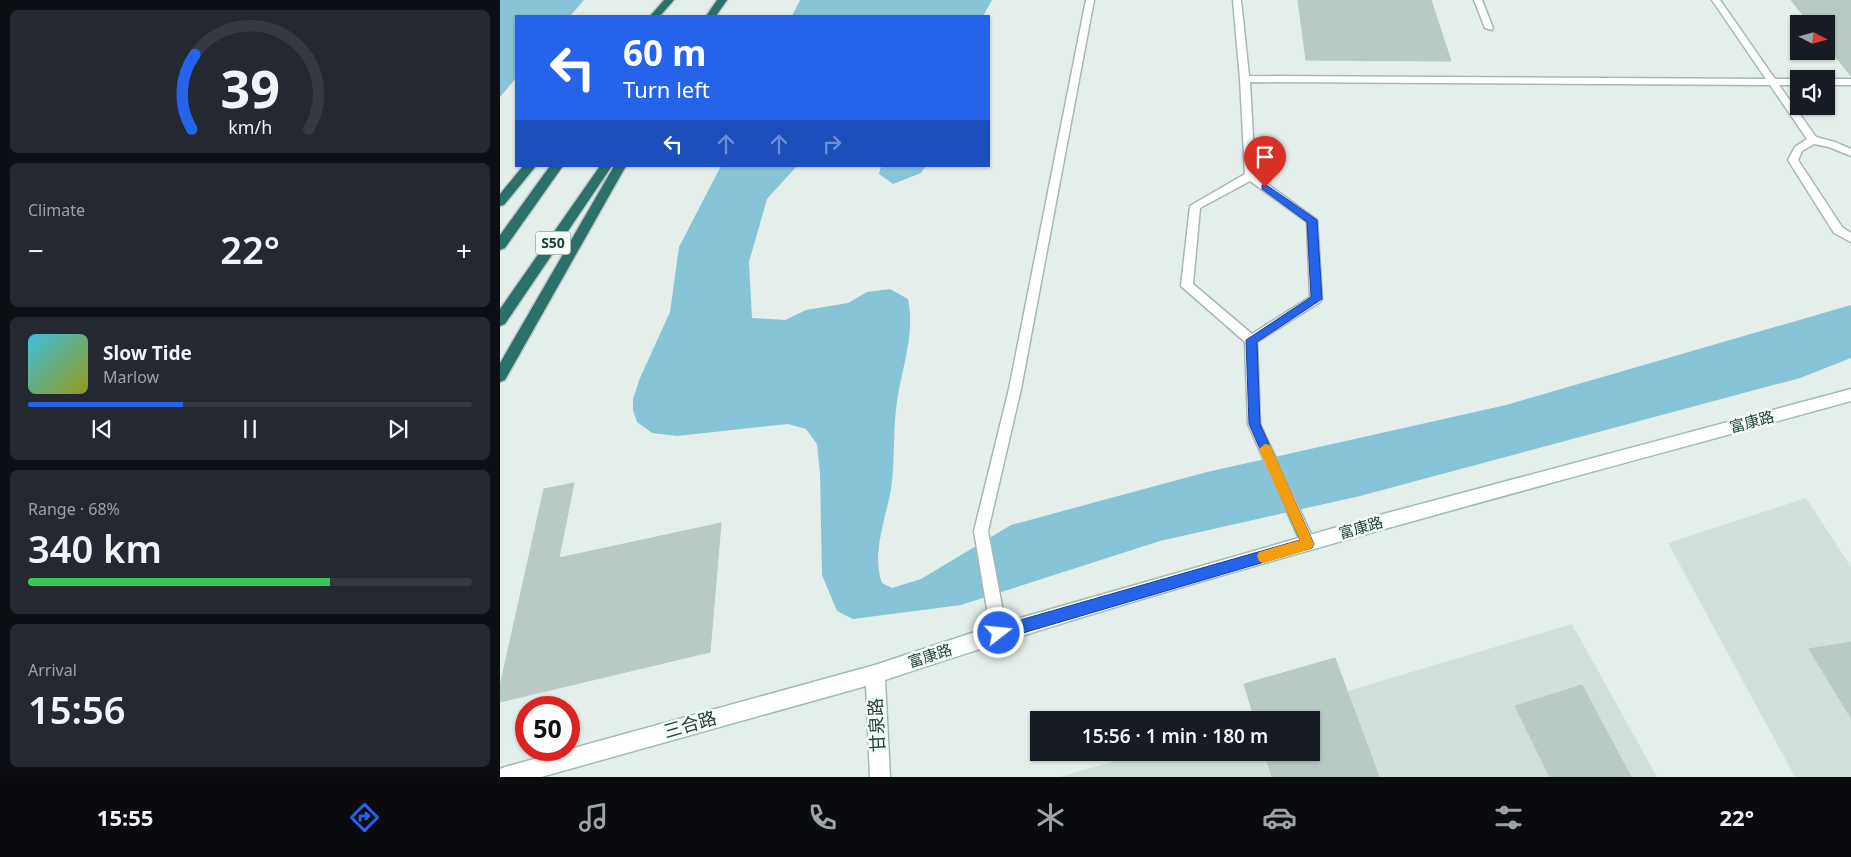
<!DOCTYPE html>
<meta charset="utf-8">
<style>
body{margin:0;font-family:"Noto Sans","Noto Sans SC",sans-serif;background:#242831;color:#f1f3f6;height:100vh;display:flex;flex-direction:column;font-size:19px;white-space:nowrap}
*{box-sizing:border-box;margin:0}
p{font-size:16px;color:#9ea1a6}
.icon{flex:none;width:28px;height:28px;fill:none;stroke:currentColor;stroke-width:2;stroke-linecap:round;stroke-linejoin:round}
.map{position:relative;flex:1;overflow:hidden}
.sheet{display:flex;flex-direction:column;gap:10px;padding:10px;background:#0d0f14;width:500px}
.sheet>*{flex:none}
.hud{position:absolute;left:15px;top:15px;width:475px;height:152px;border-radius:0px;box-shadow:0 1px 4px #0004;background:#2563eb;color:#fff;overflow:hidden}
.needle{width:32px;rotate:96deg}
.controls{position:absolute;left:1290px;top:15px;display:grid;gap:10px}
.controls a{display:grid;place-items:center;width:45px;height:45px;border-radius:0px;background:#171b24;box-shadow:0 1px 4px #0004;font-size:25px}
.speed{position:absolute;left:15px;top:696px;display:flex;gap:10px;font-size:25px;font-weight:700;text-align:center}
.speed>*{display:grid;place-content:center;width:65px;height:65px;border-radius:50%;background:#171b24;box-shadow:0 1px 4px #0004;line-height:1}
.speed .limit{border:8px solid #d22;background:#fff;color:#111}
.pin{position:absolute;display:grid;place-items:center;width:42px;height:42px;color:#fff;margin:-51px -21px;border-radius:50% 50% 50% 0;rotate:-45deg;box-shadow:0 0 5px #0007}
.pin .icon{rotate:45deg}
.me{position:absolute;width:55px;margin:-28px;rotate:74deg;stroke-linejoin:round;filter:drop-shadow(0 0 4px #0008)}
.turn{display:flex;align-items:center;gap:18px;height:105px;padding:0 25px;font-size:22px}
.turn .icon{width:65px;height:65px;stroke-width:2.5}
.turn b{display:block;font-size:35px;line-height:42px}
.lanes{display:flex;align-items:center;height:48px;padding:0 25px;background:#0003;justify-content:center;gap:25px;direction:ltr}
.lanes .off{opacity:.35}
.big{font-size:38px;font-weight:600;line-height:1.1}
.sheet .tile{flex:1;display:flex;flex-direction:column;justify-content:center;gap:8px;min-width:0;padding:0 18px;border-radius:8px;background:#242831}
.sheet .dial{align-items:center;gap:0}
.dial svg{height:130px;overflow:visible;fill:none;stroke:#363941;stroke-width:7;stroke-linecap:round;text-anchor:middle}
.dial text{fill:#f1f3f6;stroke:none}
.song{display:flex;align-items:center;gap:15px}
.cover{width:60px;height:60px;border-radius:8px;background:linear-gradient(135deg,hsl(190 70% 55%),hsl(60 70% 35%))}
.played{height:5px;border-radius:2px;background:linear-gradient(90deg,#2563eb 35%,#363941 35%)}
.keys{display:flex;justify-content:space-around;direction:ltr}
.heat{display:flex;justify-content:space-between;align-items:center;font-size:28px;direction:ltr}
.charge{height:8px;border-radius:4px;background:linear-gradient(90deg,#34c759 68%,#363941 0)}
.trip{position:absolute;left:530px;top:711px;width:290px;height:50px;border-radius:0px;background:#171b24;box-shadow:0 1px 4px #0004;font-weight:600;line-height:50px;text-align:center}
.tabs{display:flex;height:80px;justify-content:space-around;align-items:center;background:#090b0e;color:#9ea1a6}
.tabs .icon{width:35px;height:35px}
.tabs .selected{color:#2563eb}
.tabs b{font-size:22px;color:#f1f3f6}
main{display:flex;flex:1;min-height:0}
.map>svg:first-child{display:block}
.built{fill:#d2dfda}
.water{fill:#88c4d8}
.building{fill:#b9cac4;stroke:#b6c9c3}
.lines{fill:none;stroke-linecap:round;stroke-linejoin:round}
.lane-casing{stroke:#a6b8b3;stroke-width:3}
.secondary-casing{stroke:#a1bbb5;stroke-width:3}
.highway-casing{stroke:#c1cac9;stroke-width:3}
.lane{fill:#fff;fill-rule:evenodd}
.secondary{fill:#fff;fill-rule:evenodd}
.highway{fill:#2b7169;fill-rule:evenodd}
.route{fill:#2563eb;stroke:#184099}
.slow{fill:#f59e0b}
.labels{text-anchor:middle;stroke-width:5;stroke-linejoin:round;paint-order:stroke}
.shield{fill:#f5fbf8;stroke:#617a75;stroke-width:1}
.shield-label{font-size:14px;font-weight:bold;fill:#21423d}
.street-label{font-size:15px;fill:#21423d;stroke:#f5fbf8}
.near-street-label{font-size:18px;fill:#21423d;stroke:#f5fbf8}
</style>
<main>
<section class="sheet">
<div class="tile dial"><svg viewBox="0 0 100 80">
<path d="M14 69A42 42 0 1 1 86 69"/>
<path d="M14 69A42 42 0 0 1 16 23" stroke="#2563eb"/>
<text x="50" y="56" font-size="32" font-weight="700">39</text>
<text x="50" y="72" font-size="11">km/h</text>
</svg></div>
<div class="tile"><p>Climate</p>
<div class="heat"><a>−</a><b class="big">22°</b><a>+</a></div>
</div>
<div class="tile">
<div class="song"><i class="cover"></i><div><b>Slow Tide</b><p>Marlow</p></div></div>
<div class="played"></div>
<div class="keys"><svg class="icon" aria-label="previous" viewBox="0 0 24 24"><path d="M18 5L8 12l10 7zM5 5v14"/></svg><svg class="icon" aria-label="pause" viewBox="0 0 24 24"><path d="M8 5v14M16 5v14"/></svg><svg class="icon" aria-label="next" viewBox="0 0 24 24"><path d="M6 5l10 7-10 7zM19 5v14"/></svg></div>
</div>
<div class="tile"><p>Range · 68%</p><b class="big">340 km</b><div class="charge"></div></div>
<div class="tile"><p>Arrival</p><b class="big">15:56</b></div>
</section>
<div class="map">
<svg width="1351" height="777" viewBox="0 0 1351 777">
<rect width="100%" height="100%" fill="#e4efeb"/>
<path class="built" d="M1306,498L1351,567V777H1295L1168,543Z
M1072,624L1157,777H560L642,753L811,752V720H751Z"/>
<path class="water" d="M0,0H84L70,16H16V78L0,97Z
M300,0H492L483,16H292Z
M221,166H297L267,199L249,262L252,318L285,320L306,310L348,303L367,292L390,289L408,299C416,336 400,372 396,409C393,435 395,463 391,489C386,518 371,554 382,583L392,588L421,579L511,525L707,472L1006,405L1351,305V358L1300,378L860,496L660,541L461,605L353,619L337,611L322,575L320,473L317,444L306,429L288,424L177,436L152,433L137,422L133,410V399L140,378L170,312L179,247Z
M381,166H426L421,173L393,184L379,174Z"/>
<path class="building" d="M798,0H931L951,61L806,60Z
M1291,0H1351V76L1326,45V24H1310Z
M74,483L59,558L221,523L210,652L0,702V686L44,489Z
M1351,642V718L1309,649Z
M835,658L879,777H772L764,752H811V720H755L744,684Z
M1082,685L1131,777H1050L1015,706Z"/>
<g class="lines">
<defs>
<path id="lane" d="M586,0H594L521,389L488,531L507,633L504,638L499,641L494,638L491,633L474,531L509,389Z
M733,0H741L749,76L1266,79L1212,0H1220L1275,79H1299V85H1279L1316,137L1335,142L1351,149V156L1329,147L1314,144L1302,151L1298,160L1342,227L1351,233V242L1334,233L1288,160L1295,147L1307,139L1270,85L750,82L755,175L817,220L822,299L820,302L757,342L760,424L815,543L813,548L808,550L803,548L748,424L745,342L681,286L690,206L745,174L740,79ZM750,181L807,222L810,297L752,334L693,284L700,208Z
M974,0H982L993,28L992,30L985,28Z
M1326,79H1351V85H1326Z"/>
<path id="secondary" d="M1351,389V401C1028,490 703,574 385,680L390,777H370L366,686L41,777H0V769L5,767L375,665L499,624L876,516Z"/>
<path id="highway" d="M164,0H174L160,16H150Z
M217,0H227L216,16H206Z
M23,166H36L4,205L0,206V194Z
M50,166H63L5,248L0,250V235Z
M100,166H112L5,324L0,326V309Z
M114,166H126L5,380L0,382V363Z"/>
</defs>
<use href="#lane" class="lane-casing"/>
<use href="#secondary" class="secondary-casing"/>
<use href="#highway" class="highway-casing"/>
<use href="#lane" class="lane"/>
<use href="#secondary" class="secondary"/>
<use href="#highway" class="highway"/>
</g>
<path class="route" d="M765,184L817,220L822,299L757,342L760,424L814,544L812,548L499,640L494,638L492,633L494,628L499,626L800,540L749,424L746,340L811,297L807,222L762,189V185Z"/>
<path class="slow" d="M765,444L770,445L814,544L812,548L808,550L763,563L759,561L757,556L759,552L800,540L759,449Z"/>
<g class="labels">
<rect class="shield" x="35.5" y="231.5" width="35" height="23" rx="4"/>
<g class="shield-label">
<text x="53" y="248">S50</text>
</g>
<g class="street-label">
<text transform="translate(1252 422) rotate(-15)" y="5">富康路</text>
<text transform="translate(861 528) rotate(-16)" y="5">富康路</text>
<text transform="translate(430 656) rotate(-18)" y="5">富康路</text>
</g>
<g class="near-street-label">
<text transform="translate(190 725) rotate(-16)" y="6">三合路</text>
<text transform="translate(377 725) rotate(-93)" y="6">甘泉路</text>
</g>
</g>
</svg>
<div class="controls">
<a><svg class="needle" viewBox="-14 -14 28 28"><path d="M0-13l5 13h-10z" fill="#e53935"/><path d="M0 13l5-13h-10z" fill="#9ea1a6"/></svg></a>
<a><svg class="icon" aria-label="sound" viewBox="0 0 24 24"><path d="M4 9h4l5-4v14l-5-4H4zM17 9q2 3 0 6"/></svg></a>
</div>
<div class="speed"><div class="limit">50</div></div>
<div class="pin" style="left:765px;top:187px;background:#d93025"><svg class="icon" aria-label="arrive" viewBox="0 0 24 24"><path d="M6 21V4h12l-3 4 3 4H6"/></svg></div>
<svg class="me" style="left:499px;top:633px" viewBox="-20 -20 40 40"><circle r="17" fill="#2563eb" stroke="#fff" stroke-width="3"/><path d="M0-11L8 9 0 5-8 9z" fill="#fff"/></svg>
<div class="trip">15:56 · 1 min · 180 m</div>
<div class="hud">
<div class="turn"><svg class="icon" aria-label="left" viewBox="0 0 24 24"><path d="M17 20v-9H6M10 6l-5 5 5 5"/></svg><div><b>60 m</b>Turn left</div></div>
<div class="lanes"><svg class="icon" aria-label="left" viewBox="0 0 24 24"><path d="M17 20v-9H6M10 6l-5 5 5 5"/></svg><svg class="icon off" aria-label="ahead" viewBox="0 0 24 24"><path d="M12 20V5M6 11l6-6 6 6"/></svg><svg class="icon off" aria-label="ahead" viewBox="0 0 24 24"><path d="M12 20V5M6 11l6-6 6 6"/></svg><svg class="icon off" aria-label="right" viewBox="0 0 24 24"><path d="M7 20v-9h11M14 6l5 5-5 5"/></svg></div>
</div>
</div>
</main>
<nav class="tabs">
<b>15:55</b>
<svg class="icon selected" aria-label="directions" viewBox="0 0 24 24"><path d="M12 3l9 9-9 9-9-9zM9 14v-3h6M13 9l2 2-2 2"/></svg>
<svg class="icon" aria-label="music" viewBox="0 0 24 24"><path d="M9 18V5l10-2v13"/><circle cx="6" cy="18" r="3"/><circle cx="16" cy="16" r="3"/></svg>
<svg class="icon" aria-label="phone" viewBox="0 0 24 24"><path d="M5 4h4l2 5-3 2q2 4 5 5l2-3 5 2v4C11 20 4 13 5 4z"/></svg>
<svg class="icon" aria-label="climate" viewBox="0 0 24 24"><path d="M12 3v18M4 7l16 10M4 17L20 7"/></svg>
<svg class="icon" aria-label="car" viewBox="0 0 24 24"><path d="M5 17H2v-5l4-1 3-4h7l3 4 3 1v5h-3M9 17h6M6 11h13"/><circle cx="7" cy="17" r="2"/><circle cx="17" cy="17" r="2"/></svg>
<svg class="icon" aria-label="filters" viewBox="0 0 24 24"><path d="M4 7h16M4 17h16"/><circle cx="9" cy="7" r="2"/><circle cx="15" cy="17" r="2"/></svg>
<b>22°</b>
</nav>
